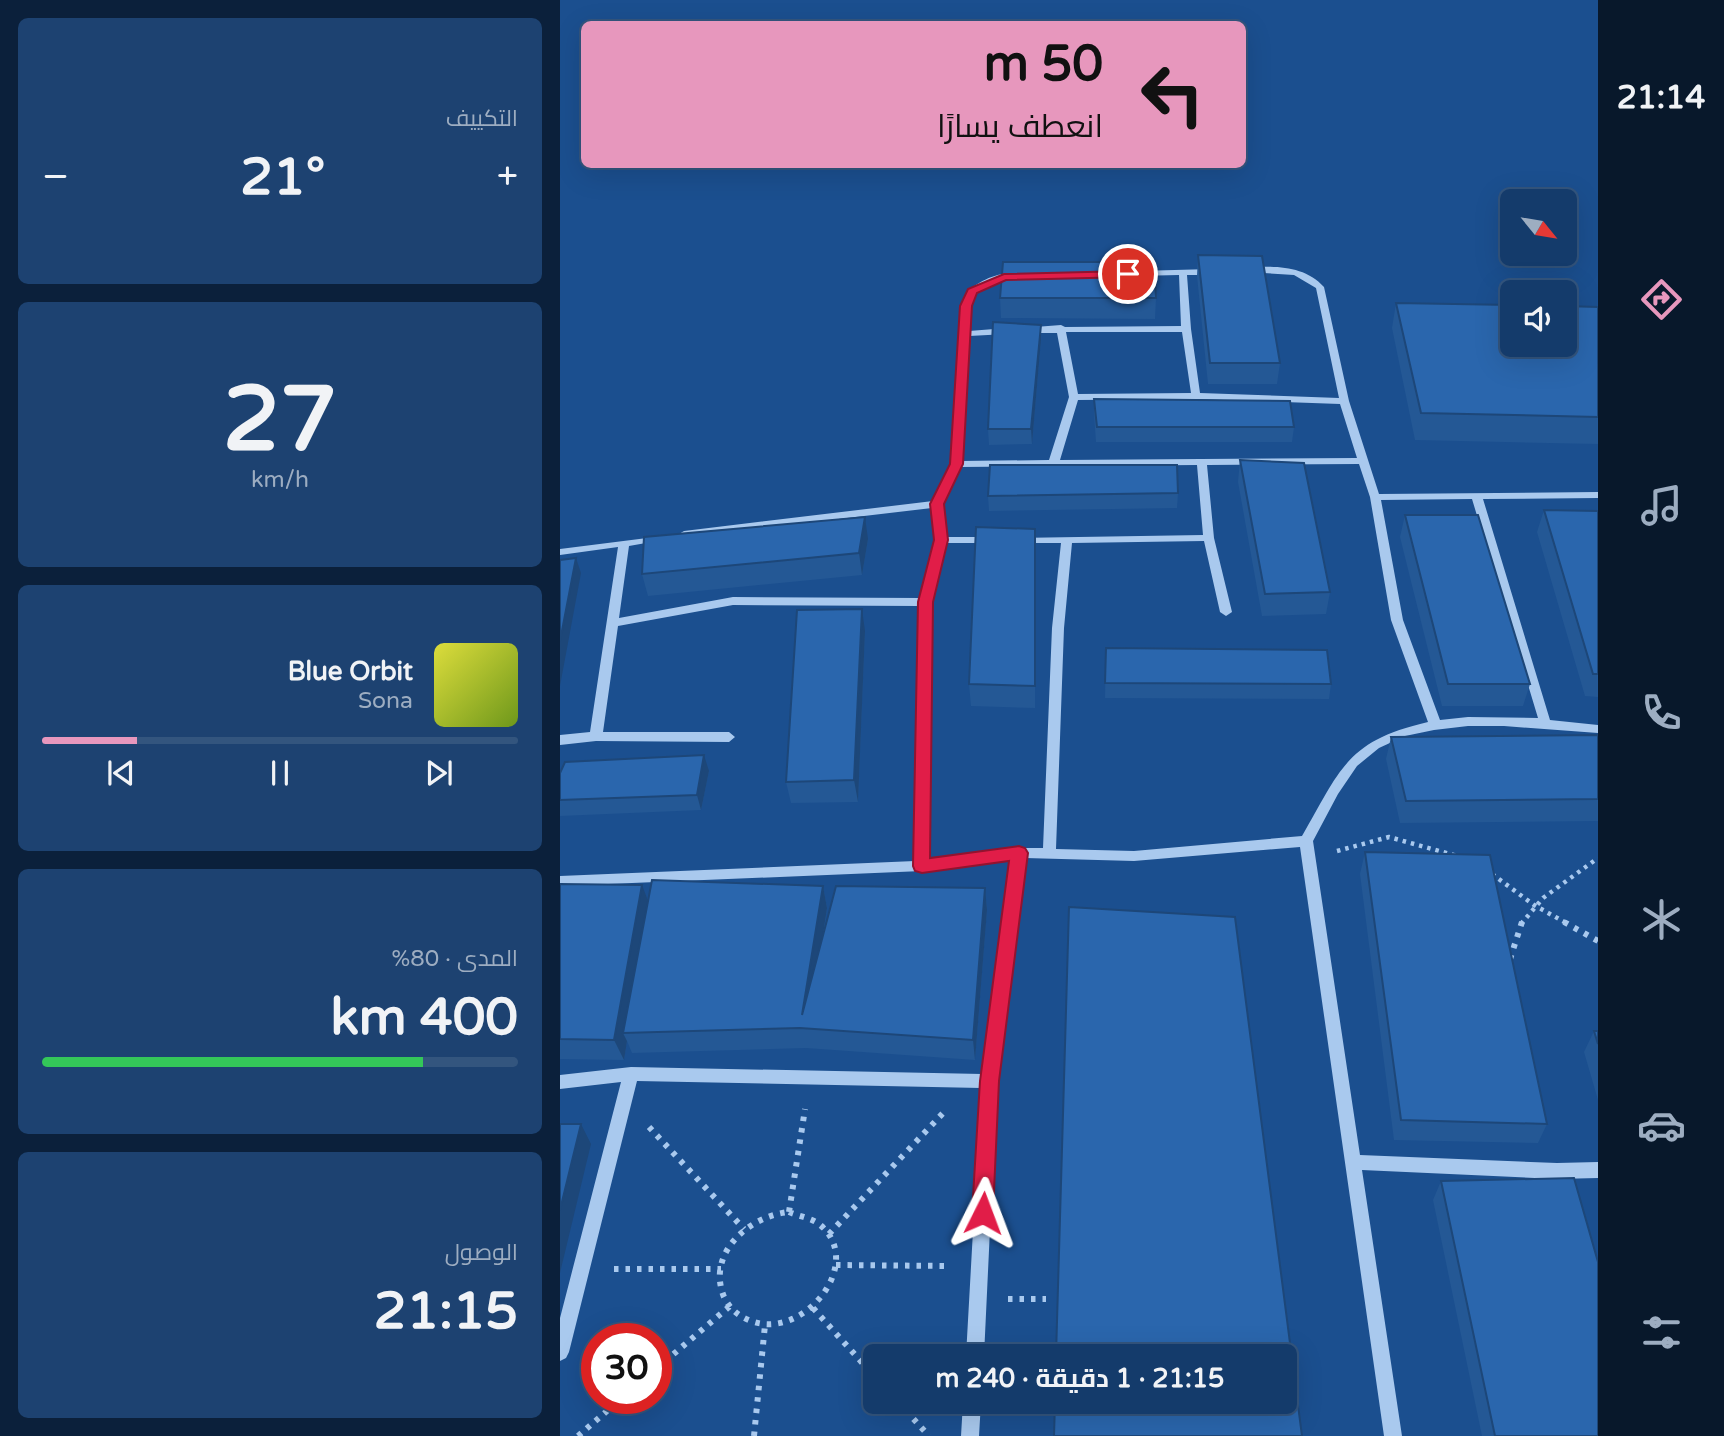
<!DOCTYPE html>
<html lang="ar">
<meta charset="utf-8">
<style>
body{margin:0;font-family:"Varela Round",Cairo,sans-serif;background:#1d4271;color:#f1f3f6;direction:rtl;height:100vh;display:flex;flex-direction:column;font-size:26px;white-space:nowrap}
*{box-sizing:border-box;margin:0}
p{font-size:23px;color:#9dadc1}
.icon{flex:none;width:38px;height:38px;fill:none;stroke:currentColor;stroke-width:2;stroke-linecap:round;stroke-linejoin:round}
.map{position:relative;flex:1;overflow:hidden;direction:ltr}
.drawer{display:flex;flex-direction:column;gap:18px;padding:18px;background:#0b203b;width:560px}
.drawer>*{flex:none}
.guide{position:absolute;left:21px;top:21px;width:665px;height:147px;border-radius:10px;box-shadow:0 7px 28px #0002,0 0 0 2px #33557e;direction:rtl;background:#e797bd;color:#111;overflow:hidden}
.needle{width:46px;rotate:120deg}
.buttons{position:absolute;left:940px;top:189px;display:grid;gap:14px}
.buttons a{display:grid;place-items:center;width:77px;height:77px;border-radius:10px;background:#143b6b;box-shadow:0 7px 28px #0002,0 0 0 2px #33557e;font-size:35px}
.speed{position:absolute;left:21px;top:1323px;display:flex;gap:14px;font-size:35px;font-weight:700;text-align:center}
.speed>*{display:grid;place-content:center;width:91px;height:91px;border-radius:50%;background:#143b6b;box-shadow:0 7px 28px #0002,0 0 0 2px #33557e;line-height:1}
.speed .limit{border:10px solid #d22;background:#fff;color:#111}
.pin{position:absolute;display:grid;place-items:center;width:60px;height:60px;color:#fff;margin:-30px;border:4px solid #fff;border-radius:50%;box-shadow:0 2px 7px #0007}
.me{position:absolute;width:77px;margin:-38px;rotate:3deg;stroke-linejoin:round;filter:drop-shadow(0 0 5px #0008)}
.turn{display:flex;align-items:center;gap:24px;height:147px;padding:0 28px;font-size:32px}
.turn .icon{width:91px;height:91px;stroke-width:2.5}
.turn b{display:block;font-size:49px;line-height:60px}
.big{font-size:52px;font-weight:700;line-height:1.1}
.drawer .widget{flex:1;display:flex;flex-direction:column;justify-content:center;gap:10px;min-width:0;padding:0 24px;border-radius:10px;background:#1d4271}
.drawer .dial{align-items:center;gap:0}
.dial b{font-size:91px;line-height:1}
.song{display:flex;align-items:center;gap:21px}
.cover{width:84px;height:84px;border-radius:10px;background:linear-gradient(135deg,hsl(60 70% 55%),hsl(80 70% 35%))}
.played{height:7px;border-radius:4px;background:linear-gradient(90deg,#e797bd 20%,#33557e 20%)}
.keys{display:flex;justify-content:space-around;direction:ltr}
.heat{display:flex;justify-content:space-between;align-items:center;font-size:38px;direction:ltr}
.charge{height:10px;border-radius:5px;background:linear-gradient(90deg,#34c759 80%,#33557e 0)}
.trip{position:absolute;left:303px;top:1344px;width:434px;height:70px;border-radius:10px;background:#143b6b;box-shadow:0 7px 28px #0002,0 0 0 2px #33557e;font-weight:700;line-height:70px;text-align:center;direction:rtl}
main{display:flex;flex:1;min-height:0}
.tab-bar{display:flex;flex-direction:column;width:126px;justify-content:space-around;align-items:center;background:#08182b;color:#9dadc1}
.tab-bar .icon{width:49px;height:49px}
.tab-bar .current{color:#e797bd}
.tab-bar b{font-size:32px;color:#f1f3f6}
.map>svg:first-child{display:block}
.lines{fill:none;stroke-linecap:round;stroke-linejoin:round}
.path-far1{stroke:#a9c9ee;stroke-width:4.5;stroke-dasharray:3.5 5;stroke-linecap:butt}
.path{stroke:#a9c9ee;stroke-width:6;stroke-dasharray:4.5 7;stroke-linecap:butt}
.minor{fill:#a9c9ee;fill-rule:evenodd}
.wall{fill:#245895}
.shaded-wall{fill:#1d4779}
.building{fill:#2a66ad;stroke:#1d4779;stroke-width:2}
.route{fill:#e11d48;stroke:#92132f;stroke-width:2}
</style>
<main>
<nav class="tab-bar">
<b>21:14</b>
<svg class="icon current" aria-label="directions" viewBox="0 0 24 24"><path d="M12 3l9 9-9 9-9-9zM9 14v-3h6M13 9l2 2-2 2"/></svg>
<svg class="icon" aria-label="music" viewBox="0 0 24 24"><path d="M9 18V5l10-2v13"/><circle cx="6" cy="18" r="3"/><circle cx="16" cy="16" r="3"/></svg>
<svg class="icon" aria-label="phone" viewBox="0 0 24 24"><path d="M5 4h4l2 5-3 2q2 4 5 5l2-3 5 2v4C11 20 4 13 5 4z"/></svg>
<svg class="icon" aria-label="climate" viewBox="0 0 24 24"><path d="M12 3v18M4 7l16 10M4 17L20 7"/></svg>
<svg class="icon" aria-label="car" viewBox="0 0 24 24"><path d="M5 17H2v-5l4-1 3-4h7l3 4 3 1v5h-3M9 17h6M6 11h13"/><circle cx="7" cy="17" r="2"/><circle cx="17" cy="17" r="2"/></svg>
<svg class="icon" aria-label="filters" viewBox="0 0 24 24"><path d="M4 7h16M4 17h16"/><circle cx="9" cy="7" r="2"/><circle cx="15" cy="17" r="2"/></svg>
</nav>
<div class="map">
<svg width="1038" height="1436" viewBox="0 0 1038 1436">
<rect width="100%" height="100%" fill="#1b4f8f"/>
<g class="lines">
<path class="path-far1" d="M777,851L829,837L897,856
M932,874L974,905L1008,924
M961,924L983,898L1038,858"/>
<path class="path" d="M1004,922L1038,941
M950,959L962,922
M89,1127L184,1229
M229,1212C238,1216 251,1218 259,1224C307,1262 244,1341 191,1321C178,1316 170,1309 164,1297C146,1253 189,1216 229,1212Z
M229,1212L245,1109
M269,1234L384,1112
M276,1265L387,1266
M54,1269H161
M448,1299H486
M253,1308L315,1377
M96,1369L170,1306
M338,1402L369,1436
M18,1436L62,1398
M194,1436L205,1325"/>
<path class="minor" d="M690,267C717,266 745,266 764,287L789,401L819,494L1038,492V498L923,499L990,720L1038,725V733L944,726H908L874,730L845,736L819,748L797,766L778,794L753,841L800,1155L997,1163L1038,1162V1178L997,1179L802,1170L842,1436H824L740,847L574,861L465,858L437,1081L424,1356H406L421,1088L77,1081L9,1352L6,1358L0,1361V1318L61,1082L0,1089V1075L71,1067L422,1074L451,859L362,871L0,886V876L355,861L360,606L173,605L58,626L43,732H169L175,737L169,742L36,741L0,745V735L30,732L58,547L0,555V549L103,536L104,538L103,540L69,546L59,618L173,597L361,598L376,540L372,508L124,537L119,534L124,531L373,501L391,464L402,306C404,300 406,295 410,290C420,279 450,268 463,275C457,279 449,278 442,280C411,287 411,304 409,331L447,328L452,331L447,334L409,336L401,461L489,460L509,397L497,333H465L460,330L462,328L501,325L505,327L621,326L619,275L575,276V272L578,271L651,269L655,272L651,275H627L631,329L640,393L779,398L756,288L734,275L687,272V268ZM506,332H622L631,393L518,394ZM636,399L780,404L797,458L500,460L518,400ZM799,464L810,497L831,620L868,722C786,741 781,769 742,836L574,851L496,849L504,628L512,543L644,541L660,612L666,616L672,612L654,538L647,465ZM637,465L643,535L456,538L455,540L456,542L460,543H501L492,628L483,848H459L369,860L372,602L386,543H431L436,540L431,537H386L382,504L400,467ZM912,499L978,718L908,717L880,720L843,620L821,500Z
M403,1402H421L419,1436H401Z"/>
</g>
<path class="wall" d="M638,255L720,363L717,384H648L637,276Z
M440,298H596L595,319L441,318Z
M836,303L1038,307V444L855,440L832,328Z
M481,339L472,444L429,445L428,429Z
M534,399L734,427L732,442H536L534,414Z
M680,460L770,592L766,614L702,616L678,482Z
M618,493L617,508L429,511L428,496Z
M984,510L1038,511V697L1025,696L977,532Z
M845,515L970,684L963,706H882L840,537Z
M475,529V708L411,706L409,684Z
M308,539L302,575L88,596L82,574Z
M305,631L298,802L231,803L226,782Z
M546,648L771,684L769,699L545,698Z
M1038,735V821L840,823L826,759L831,737Z
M149,771L141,810L0,816V773Z
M805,852L987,1124L978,1143L834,1140L800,874Z
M0,884L88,902L263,886L267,908L264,931L425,888L427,910L415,1060L246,1048L72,1053L67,1041L64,1060L0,1059Z
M1034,1031H1038V1100L1024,1052Z
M881,1181L1038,1436H922L873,1200Z"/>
<path class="shaded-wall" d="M481,325V339L472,444L471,429Z
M305,517L308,539L302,575L299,553Z
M16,558L21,573L0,686V641Z
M302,609L305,631L298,802L294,780Z
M144,755L149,771L141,810L137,795Z
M82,885L90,906L63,1033L67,1041L64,1060L54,1040Z
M263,886L267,908L249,1028L242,1015Z
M425,888L427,910L415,1060L413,1040Z
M21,1124L31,1144L0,1273V1210Z"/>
<path class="building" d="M638,255L702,256L720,363H650Z
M443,262H594L596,298H440Z
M836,303L952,305V345H1004V306L1038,307V417L861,413Z
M433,322L481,325L471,429H428Z
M534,399L730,401L734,427H537Z
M680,460L744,463L770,592L705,594Z
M430,465H617L618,493L428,496Z
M984,510L1038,511V674H1033Z
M845,515H918L970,684H888Z
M305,517L299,553L82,574L84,537Z
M416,527L475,529V686L409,684Z
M16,558L0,641V560Z
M302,609L294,780L226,782L237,610Z
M546,648L767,650L771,684L545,683Z
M1038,735V799L846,801L831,737Z
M144,755L137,795L0,800V773L5,762Z
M805,852L930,855L987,1124L841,1120Z
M92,880L263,886L242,1015L276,886L425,888L413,1040L240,1028L63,1033Z
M0,884L82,885L54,1040L0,1039Z
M509,907L675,917L742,1436H494L495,1402H724V1356H496Z
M1034,1031H1038V1044Z
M0,1124H21L0,1210Z
M1014,1178L1038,1262V1436H935L881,1181Z"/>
<path class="route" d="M568,271L571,272V277L446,280L417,293L412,306L403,464L384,504L388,540L373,602L370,858L459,846L465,848L468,853L439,1081L433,1213L430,1221L423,1224L415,1221L412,1213L420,1081L449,861L362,873L355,871L353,866L358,602L374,540L370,504L390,464L400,306L408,289L444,274Z"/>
</svg>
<div class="buttons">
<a><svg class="needle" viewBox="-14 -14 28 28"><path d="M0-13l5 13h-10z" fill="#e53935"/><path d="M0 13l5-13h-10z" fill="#9dadc1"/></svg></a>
<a><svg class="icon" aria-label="sound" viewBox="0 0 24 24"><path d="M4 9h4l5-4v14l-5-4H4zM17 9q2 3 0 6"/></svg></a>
</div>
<div class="speed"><div class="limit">30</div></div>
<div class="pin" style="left:568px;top:274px;background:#d93025"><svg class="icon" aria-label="arrive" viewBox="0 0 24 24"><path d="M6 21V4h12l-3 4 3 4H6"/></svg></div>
<svg class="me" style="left:423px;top:1213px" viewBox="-20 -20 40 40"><path d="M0-17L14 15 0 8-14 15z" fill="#e11d48" stroke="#fff" stroke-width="4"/></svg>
<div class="trip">21:15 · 1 دقيقة · 240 m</div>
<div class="guide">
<div class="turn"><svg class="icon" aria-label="left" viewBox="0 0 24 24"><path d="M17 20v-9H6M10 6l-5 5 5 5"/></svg><div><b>50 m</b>انعطف يسارًا</div></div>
</div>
</div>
<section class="drawer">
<div class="widget"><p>التكييف</p>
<div class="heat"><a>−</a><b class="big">21°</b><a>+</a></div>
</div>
<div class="widget dial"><b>27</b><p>km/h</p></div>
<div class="widget">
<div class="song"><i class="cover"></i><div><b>Blue Orbit</b><p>Sona</p></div></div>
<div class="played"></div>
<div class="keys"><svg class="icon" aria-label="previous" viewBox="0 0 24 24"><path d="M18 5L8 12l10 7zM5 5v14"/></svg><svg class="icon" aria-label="pause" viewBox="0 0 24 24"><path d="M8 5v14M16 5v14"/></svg><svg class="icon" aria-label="next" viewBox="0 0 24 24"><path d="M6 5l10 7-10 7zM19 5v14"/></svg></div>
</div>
<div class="widget"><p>المدى · 80%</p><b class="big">400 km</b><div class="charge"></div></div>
<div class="widget"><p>الوصول</p><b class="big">21:15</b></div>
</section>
</main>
